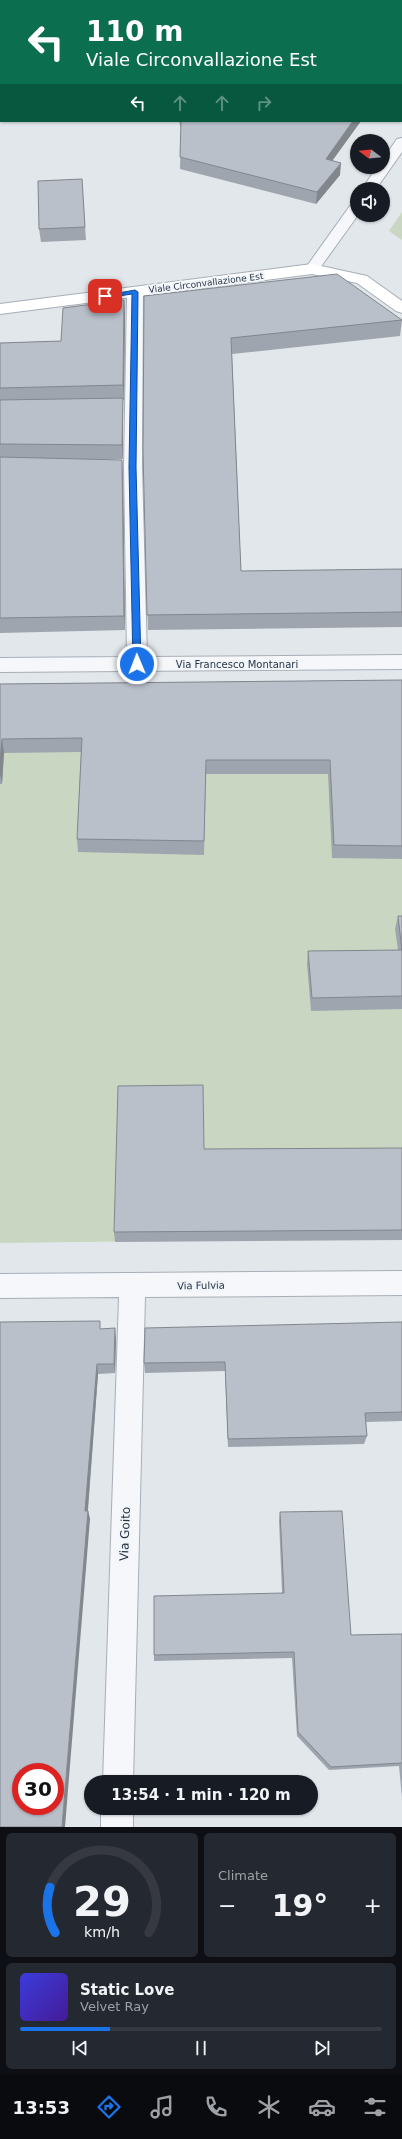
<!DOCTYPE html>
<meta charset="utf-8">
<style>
body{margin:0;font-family:"DejaVu Sans",sans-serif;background:#242831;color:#f1f3f6;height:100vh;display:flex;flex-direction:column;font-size:15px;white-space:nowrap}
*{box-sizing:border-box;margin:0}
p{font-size:13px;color:#9ea1a6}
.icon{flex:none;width:22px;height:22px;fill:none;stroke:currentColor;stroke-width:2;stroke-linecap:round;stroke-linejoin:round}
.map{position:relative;height:1827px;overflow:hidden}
.side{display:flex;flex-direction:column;gap:6px;padding:6px;background:#0d0f14;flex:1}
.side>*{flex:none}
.hud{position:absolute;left:0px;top:0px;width:402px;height:122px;box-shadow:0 1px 3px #0004;background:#0b6e4f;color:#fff;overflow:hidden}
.needle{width:26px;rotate:286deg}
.controls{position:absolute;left:350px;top:134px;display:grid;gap:8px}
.controls a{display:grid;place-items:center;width:40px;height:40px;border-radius:50%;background:#171b24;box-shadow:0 1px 3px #0004;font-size:20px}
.speed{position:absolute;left:12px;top:1763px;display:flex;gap:8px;font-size:20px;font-weight:700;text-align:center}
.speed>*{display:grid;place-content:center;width:52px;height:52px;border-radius:50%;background:#171b24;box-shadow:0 1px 3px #0004;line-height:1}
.speed .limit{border:6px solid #d22;background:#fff;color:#111}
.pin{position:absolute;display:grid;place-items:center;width:34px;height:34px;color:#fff;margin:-17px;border-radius:8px;box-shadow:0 2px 6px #0006}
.me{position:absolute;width:44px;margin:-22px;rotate:359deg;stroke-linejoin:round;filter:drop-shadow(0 0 3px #0008)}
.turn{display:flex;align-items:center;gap:14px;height:84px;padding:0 20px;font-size:18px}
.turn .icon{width:52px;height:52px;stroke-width:2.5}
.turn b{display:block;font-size:28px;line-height:34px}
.lanes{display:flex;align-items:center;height:38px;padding:0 20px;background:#0003;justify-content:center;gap:20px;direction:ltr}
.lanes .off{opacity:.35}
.big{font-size:30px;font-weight:600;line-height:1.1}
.side .card{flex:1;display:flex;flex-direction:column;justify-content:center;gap:6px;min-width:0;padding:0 14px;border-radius:6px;background:#242831}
.side .dial{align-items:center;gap:0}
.dial svg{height:104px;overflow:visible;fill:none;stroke:#363941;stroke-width:7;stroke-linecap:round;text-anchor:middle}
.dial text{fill:#f1f3f6;stroke:none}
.song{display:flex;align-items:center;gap:12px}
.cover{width:48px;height:48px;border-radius:6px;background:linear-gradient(135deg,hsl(240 70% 55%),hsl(260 70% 35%))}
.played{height:4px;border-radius:2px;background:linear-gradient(90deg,#1a73e8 25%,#363941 25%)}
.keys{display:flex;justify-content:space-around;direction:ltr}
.heat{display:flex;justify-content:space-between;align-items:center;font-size:22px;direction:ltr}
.side .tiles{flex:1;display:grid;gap:6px;grid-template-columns:1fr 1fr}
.card:last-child{grid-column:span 2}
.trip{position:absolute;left:84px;top:1775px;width:234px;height:40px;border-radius:20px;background:#171b24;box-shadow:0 1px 3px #0004;font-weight:600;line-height:40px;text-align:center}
.tab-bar{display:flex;height:64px;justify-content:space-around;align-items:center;background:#090b0e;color:#9ea1a6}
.tab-bar .icon{width:28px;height:28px}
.tab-bar .active{color:#1a73e8}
.tab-bar b{font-size:18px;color:#f1f3f6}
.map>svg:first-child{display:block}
.green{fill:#c9d7c2}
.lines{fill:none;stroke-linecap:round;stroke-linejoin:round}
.minor-casing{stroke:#a6aeb7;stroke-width:2}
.secondary-casing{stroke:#a6aeb7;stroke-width:2}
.minor{fill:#f6f7fa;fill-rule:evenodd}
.secondary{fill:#fff;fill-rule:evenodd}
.wall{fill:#9fa5ae}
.shaded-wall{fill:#82868d}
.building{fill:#b9c0ca;stroke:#82868d;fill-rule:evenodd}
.route{fill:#1a73e8;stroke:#114b97}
.labels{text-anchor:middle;stroke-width:4;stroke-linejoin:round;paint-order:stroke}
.far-street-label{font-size:9px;fill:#283546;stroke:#f2f5f9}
.street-label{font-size:10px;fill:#283546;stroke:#f2f5f9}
.near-street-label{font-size:12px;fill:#283546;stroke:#f2f5f9}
</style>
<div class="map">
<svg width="402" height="1827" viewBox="0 0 402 1827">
<rect width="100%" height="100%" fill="#e2e7ec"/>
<path class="green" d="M402,212V240L389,231Z
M402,694V1238L0,1243V698Z"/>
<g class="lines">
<defs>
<path id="minor" d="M402,138V152L376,189H362L377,167H383V159L397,139Z
M357,202L358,215L317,272H307L304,269L307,266L352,203Z
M135,287L141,289L143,292L142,467L147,657L402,655V669L0,672V658L127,657L124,467L127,292L129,289Z
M402,1271V1295L145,1297L133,1782H103L119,1297L0,1298V1274Z
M101,1808H133V1827H101Z"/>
<path id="secondary" d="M312,264L367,276L402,301V313L396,311L357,283L312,274L0,314V304Z"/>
</defs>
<use href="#minor" class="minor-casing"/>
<use href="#secondary" class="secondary-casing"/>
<use href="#minor" class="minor"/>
<use href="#secondary" class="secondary"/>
</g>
<path class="wall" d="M10,0H402V72L401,1H9Z
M0,8H1V67H0Z
M1,86V115L0,96Z
M179,121H361L332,160L340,175L316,204L180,169L181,129Z
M82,179L86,240L41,242L39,229Z
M144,296L402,320L400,336L232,354L241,571L402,569V627L148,630L143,452Z
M125,314L124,400H123V459H94L123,474L125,630L0,633V343L61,341Z
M402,680V859L332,858L328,774H206L204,855L78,852L77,839L81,752L4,753L2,784H0V684Z
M398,916H402V1009L311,1011L307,964L308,951L398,950L395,929Z
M402,1148V1240L115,1242L114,1232L204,1149Z
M402,1322V1421L366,1422L367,1436L364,1444L228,1447L225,1371L145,1373L144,1363Z
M101,1329L116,1338L115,1373L98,1374L88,1511L90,1519L0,1827Z
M280,1512L351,1635L402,1634V1798L399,1766L329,1770L297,1736L292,1658L154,1661V1655L282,1593L279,1520Z"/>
<path class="shaded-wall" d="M402,62V72L401,74V64Z
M353,121H361L325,171L326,159Z
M341,163L340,175L316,204L317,192Z
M124,300L125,314L124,400L123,385Z
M123,398V459L122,445Z
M122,460L123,474L125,630L124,616Z
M2,739L4,753L2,784L0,774V762Z
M115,1328L116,1338L115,1373L114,1364Z
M97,1364L98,1374L87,1519L85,1511Z
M88,1511L90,1519L65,1827H62Z"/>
<path class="building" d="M10,0H55V1H9Z
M81,0H120L119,1H85Z
M135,0H402V62L401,64V1H139Z
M0,8H1V55H0Z
M1,86V103H0V96Z
M181,121H353L326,159L341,163L317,192L180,157Z
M82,179L85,227L39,229L38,181Z
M337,274L402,320L231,338L241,571L402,569V612L147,615L143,452L144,296Z
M124,300L123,385L0,388V343L61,341L63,308Z
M123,398L122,445L0,444V400Z
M0,457L122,460L124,616L0,618Z
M402,680V846L334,845L330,760H206L204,841L77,839L82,738L2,739L0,762V684Z
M398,916H402V996L312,998L308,951L402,950Z
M203,1085L204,1149L402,1148V1230L114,1232L118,1086Z
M100,1321V1329L115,1328L114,1364H97L85,1511H88L62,1827H0V1322ZM21,1772H55V1806H21Z
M402,1322V1412L365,1413L367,1436L228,1439L225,1362L144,1363L145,1328Z
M342,1511L351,1635L402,1634V1763L331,1767L298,1732L294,1652L154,1655V1596L284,1593L280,1512Z"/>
<path class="route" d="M135,290L138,292L136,467L141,664L137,667L133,664L129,467L132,294L105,298L102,296Z"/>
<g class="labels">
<g class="far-street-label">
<text transform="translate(206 283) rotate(-7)" y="3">Viale Circonvallazione Est</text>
</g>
<g class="street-label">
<text x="237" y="668">Via Francesco Montanari</text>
<text transform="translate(201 1285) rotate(-1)" y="4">Via Fulvia</text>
</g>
<g class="near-street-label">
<text transform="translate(125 1534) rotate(-88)" y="4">Via Goito</text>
</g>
</g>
</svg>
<div class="controls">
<a><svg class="needle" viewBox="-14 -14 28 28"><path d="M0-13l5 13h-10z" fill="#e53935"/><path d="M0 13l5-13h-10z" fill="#9ea1a6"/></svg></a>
<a><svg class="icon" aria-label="sound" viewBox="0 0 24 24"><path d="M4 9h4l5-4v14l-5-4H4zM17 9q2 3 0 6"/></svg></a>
</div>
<div class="speed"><div class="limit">30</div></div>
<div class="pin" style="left:105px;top:296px;background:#d93025"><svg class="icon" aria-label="arrive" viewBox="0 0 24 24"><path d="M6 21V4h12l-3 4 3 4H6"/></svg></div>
<svg class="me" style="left:137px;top:664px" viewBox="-20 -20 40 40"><circle r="17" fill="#1a73e8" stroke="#fff" stroke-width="3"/><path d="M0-11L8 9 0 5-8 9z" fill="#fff"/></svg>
<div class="trip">13:54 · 1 min · 120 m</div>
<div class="hud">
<div class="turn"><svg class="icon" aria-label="left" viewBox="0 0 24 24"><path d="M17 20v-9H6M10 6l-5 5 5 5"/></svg><div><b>110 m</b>Viale Circonvallazione Est</div></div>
<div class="lanes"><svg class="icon" aria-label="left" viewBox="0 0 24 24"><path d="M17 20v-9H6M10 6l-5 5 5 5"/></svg><svg class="icon off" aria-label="ahead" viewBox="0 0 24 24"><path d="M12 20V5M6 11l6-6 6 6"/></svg><svg class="icon off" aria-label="ahead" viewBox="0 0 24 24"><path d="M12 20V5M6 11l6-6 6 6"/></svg><svg class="icon off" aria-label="right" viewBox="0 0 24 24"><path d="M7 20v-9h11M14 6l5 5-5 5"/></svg></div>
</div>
</div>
<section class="side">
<div class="tiles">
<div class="card dial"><svg viewBox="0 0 100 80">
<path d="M14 69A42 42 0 1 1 86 69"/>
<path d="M14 69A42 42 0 0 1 10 34" stroke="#1a73e8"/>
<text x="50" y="56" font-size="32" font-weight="700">29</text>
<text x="50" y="72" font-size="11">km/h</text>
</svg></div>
<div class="card"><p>Climate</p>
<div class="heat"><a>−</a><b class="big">19°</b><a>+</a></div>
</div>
<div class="card">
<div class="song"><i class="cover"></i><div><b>Static Love</b><p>Velvet Ray</p></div></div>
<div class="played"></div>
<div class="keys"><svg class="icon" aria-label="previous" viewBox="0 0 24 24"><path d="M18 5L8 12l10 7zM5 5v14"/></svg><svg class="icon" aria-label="pause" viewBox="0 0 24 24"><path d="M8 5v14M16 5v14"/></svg><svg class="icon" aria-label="next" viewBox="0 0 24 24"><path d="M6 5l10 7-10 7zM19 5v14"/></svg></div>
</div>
</div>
</section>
<nav class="tab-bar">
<b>13:53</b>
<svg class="icon active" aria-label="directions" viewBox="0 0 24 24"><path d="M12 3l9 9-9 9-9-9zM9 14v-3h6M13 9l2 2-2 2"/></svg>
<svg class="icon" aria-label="music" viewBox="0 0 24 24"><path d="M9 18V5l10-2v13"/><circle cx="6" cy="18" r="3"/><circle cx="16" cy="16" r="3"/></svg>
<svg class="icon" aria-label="phone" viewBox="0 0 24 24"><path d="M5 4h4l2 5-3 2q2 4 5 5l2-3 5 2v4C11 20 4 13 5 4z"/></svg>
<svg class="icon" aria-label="climate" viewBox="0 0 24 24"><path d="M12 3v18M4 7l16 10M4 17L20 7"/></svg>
<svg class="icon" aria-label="car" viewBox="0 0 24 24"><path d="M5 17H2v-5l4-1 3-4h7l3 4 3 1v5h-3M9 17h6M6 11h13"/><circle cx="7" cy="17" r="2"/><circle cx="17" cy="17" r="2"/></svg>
<svg class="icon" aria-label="filters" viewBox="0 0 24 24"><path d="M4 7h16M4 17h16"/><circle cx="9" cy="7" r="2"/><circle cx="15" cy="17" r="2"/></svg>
</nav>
